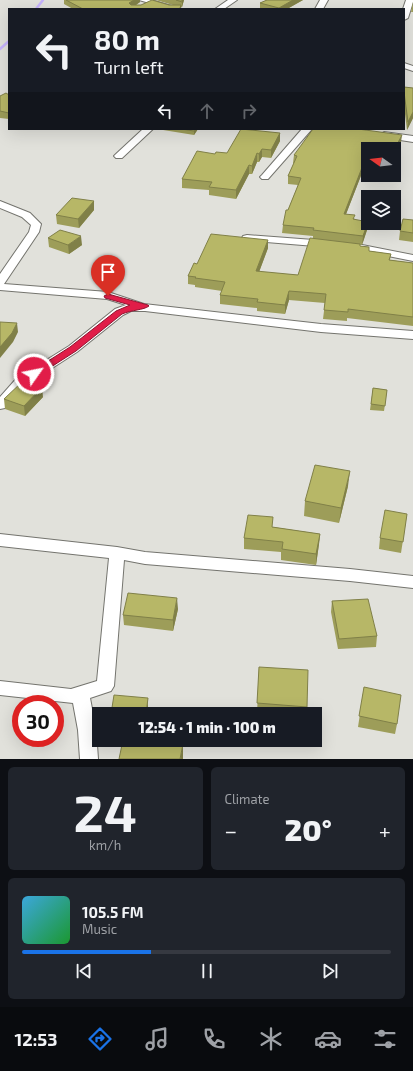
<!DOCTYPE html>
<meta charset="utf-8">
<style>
body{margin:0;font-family:"Exo 2",sans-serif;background:#20242c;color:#f1f3f6;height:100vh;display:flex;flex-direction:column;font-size:15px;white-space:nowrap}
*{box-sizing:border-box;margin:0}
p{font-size:13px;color:#9ea1a6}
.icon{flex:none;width:22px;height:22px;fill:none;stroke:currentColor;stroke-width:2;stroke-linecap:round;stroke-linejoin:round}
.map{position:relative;height:759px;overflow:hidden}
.side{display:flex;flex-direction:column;gap:8px;padding:8px;background:#0d0f14;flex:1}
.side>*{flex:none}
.guide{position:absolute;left:8px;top:8px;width:397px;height:122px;border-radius:0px;box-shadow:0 4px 16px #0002;background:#171b24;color:#f1f3f6;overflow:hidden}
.needle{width:26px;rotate:284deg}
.tools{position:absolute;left:361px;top:142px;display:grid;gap:8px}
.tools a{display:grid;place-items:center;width:40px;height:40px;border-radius:0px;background:#171b24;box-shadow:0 4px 16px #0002;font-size:20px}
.speed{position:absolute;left:12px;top:695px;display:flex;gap:8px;font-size:20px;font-weight:700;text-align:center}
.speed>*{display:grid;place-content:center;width:52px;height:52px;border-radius:50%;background:#171b24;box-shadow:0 4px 16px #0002;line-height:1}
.speed .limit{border:6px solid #d22;background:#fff;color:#111}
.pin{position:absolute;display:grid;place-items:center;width:34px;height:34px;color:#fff;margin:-41px -17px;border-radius:50% 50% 50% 0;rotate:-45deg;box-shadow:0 0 4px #0007}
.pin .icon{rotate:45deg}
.me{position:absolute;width:44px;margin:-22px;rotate:57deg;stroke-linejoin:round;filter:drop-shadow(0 0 3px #0008)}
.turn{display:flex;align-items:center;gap:14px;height:84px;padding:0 20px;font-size:18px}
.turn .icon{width:52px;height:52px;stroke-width:2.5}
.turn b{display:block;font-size:28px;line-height:34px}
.lanes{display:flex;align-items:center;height:38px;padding:0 20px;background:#0003;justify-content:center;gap:20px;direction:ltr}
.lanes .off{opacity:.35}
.big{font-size:30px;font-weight:800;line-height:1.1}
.side .tile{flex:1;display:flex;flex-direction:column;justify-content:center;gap:6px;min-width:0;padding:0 14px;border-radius:6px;background:#20242c}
.side .dial{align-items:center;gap:0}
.dial b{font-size:52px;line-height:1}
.song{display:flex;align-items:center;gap:12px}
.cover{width:48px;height:48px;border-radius:6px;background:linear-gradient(135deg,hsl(200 70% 55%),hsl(130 70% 35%))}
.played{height:4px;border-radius:2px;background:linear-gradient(90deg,#1a73e8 35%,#363941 35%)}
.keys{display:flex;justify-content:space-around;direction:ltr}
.heat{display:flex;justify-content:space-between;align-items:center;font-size:22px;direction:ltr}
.side .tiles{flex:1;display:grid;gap:8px;grid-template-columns:1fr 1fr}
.tile:last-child{grid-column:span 2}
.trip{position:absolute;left:92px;top:707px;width:230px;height:40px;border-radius:0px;background:#171b24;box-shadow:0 4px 16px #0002;font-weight:800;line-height:40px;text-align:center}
.tab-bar{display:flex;height:64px;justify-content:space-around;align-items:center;background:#090b0e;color:#9ea1a6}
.tab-bar .icon{width:28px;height:28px}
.tab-bar .on{color:#1a73e8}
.tab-bar b{font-size:18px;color:#f1f3f6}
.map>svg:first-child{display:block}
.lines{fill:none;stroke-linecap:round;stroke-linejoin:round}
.stream{stroke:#c6b3fc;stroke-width:2.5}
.minor-casing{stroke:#74746e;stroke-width:2}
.minor{fill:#fff;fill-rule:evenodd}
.wall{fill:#9d9d59}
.shaded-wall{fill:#808048}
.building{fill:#b7b767;stroke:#808048}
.route{fill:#e11d48;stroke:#92132f}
</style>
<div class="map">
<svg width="413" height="759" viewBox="0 0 413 759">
<rect width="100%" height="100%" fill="#e1e1db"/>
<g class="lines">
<path class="stream" d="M36,9L43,0
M0,49L9,41"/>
<defs>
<path id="minor" d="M139,0H151L182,9H170Z
M228,0H237L224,9H215Z
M320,0H328L323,9H315Z
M406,0H413V2L408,18L404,20L403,9Z
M404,63L413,66V71L404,68Z
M143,129H153L122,158H116L114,156L116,154Z
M302,129H312L268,179H262L260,177L262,175Z
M384,132L413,136V142L381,137L379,135Z
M0,201L30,213L41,224L39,232L4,284L108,292L144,304L321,324L413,331V339L321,332L145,311H131L123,315L77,352L26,385L5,408L0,409V397L16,379L69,346L115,309L126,305L107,299L0,290V274L29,232L31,225L22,217L0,208Z
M247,235L327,241L332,244L327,247L243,240L242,238L243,236Z
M352,243L413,255V261L348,248L347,246L348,244Z
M0,534L117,547L145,552L350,569L413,576V588L350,581L145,564L124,560L114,686L111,691L90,698L96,730L98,759H80L78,730L73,703L0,695V681L71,689L97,681L109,558L0,546Z"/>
</defs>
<use href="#minor" class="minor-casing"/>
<use href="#minor" class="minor"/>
</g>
<path class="wall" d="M64,0H140V2L136,5H173L156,0H184L182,7H181V9H182H73L64,4Z
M267,0H303L287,9H260V3Z
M413,2V12H411Z
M404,87L413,88V118L407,130L404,106Z
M9,95V119L0,118V96Z
M157,129H198L194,135Z
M280,133V141L271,158L262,157L259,162H257L252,174H249L236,199L209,195V190L182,188V179L215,154L227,153Z
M401,142L394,156V149H368V174L362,173L346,214L355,219L367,230L362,245L360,244V246L369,247V251L391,254L390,260L413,263V326L347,318V321L323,319L325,303L289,300L285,314L257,311V308L220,304V295L222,291L195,287V285L188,284V276L197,264L268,240V248L259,272L298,275L313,238V236L282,233L283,225L288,210L298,185L288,184V176L294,163H293L294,155Z
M94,201V210L79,228L57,224L56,215Z
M413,220V242L399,240L400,231Z
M48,238L82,245L69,254L49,247Z
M373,388L387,390L384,411L370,410Z
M43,397L25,416L5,409L4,399Z
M348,486L339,523L304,516L305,501Z
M407,514L401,553L379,549L380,538Z
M273,527L320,534L319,544L316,565L281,560V552L244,549V538Z
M332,601L377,636L376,647L338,649L331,612Z
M178,609L173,631L124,625L123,615Z
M259,667L307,707V714H257Z
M364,687L397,724L395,734L358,727Z"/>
<path class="shaded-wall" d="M134,0H140V2L130,9L129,3Z
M182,0H184L182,7Z
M293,0H303L287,9H279V8Z
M413,112V118L407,130L408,122Z
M195,129H198L194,135V131Z
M280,133V141L271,158V150Z
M402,135L401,142L394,156V150Z
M262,149V157L259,162V154Z
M257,153V162L252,174V166Z
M249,165V174L236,199V190Z
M363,165L362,173L343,222L344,214Z
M94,201V210L79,228L78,219Z
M368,222L367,230L362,245L363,236Z
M81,236L82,245L69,254L68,245Z
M268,240V248L256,280V271Z
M289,291V300L285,314V305Z
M17,323L18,332L13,342L0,358V347Z
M42,387L43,397L25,416L24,406Z
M350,471L348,486L339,523L341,508Z
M320,534L319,544L316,565V554Z
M177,598L178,609L173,631V620Z
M148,698V714H146Z
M183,744V759H180Z"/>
<path class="building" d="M66,0H134L129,3L131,5H141L152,0L169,5H181L180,8L182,9H83Z
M176,0H182V2Z
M267,0H293L279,8L260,3Z
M404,87L413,88V112L408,122L404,92Z
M6,93L9,95V113L0,111V96Z
M181,129H195L194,131Z
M241,129L280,133L271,150L262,149L259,154L257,153L252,166L249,165L236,190L209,187L212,182L182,179L197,151L215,154L216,152L227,153Z
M313,129H358L402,135L394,150V149H368V166L363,165L344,214L355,215L353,219L368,222L363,236L313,230L314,228L283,225L286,210H288L301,178L288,176L297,156L294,155Z
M72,198L94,201L78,219L56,215Z
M403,219L413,220V233L400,231Z
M60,230L81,236L68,245L48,238Z
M211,234L268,240L256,271L298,275L310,238L360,244V246L369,247V251L391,254L389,260L413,263V317L348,309V312L324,310L326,294L289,291L285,305L257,302L258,299L220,295L225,282L195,278L196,277L188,276L194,263L197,264Z
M0,322L17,323L12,333L0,347Z
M23,381L42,387L24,406L4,399Z
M373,388L387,390L385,406L371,404Z
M315,465L350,471L341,508L305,501Z
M385,510L407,514L403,542L380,538Z
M248,515L273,517L272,527L320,534L316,554L282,549L283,542L244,538Z
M128,593L177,598L173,620L123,615Z
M368,599L377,636L339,639L332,601Z
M259,667L308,670L307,707L257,703Z
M364,687L401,695L397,724L359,716Z
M114,695L148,698L146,714H111Z
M123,740H143L183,744L180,759H119Z"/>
<path class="route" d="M108,294L148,305L149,306C144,310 131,310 122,314L76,351L37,376H31L30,374L31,372L70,347L116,311L130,305L105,298L104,296Z"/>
</svg>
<div class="tools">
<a><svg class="needle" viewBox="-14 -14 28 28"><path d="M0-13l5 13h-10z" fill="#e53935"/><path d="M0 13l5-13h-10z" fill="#9ea1a6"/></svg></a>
<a><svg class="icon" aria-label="layers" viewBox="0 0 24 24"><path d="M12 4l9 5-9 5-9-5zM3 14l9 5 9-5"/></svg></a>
</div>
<div class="speed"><div class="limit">30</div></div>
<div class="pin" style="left:108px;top:296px;background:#d93025"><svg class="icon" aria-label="arrive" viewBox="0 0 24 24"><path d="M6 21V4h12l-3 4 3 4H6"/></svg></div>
<svg class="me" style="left:34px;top:374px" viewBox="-20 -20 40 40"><circle r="17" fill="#e11d48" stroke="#fff" stroke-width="3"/><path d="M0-11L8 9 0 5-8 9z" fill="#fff"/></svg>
<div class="trip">12:54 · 1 min · 100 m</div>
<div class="guide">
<div class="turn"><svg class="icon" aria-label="left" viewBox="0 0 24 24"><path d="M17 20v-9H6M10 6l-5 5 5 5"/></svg><div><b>80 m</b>Turn left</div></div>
<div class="lanes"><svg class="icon" aria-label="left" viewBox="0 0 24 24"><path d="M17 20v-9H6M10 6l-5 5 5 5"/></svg><svg class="icon off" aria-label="ahead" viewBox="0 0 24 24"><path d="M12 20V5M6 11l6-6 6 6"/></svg><svg class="icon off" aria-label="right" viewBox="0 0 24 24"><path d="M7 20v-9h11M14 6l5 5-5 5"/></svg></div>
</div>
</div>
<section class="side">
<div class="tiles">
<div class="tile dial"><b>24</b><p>km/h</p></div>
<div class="tile"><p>Climate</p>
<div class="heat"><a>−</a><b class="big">20°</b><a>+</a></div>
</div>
<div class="tile">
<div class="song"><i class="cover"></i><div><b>105.5 FM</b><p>Music</p></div></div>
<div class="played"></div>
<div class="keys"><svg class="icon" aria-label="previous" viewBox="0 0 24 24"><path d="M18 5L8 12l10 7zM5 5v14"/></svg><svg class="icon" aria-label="pause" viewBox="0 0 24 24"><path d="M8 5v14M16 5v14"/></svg><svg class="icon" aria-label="next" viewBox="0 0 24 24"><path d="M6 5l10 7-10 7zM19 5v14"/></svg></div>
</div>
</div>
</section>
<nav class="tab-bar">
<b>12:53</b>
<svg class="icon on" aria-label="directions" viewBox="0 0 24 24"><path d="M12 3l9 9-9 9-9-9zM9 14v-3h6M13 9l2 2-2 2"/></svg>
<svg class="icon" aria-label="music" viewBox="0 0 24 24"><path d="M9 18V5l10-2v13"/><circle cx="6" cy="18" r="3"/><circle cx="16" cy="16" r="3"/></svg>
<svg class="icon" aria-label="phone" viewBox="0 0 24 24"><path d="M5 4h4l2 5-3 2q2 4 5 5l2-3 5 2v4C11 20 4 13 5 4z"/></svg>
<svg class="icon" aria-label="climate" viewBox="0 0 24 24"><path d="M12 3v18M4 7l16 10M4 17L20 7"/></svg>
<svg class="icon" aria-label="car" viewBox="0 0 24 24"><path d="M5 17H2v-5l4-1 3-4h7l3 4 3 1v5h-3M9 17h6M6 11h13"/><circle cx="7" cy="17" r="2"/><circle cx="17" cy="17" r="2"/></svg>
<svg class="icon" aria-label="filters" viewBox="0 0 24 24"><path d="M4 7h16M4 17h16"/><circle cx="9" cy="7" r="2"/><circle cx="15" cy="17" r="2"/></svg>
</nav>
